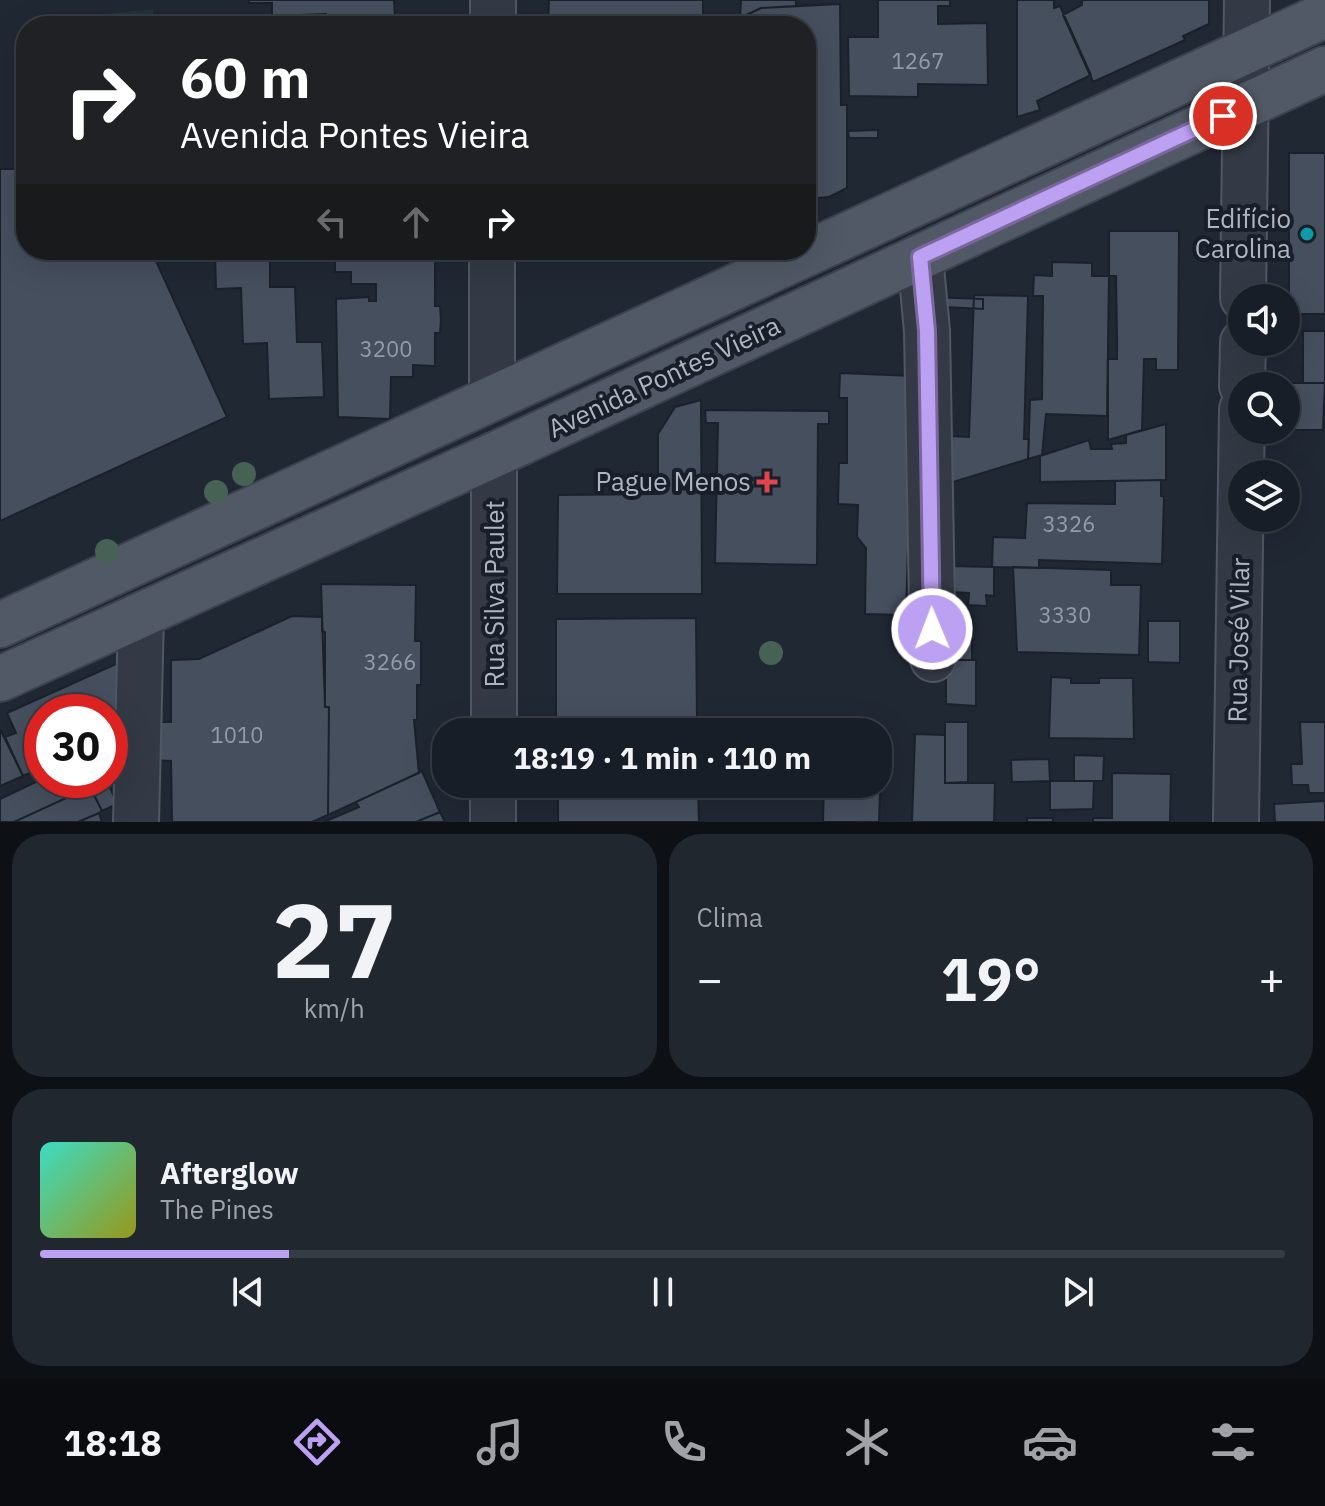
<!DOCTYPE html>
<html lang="pt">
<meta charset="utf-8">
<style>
body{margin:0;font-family:"IBM Plex Sans",sans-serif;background:#21272f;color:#f1f3f6;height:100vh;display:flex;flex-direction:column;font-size:30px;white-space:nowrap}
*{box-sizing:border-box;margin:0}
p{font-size:26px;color:#9fa2a7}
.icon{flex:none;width:44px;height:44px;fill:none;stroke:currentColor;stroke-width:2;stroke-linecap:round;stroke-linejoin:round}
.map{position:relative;height:822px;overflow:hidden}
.drawer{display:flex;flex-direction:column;gap:12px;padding:12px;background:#0d1015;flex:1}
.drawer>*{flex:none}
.hud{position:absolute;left:16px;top:16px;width:800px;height:244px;border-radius:32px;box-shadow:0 8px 32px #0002,0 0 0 2px #363c44;background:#202124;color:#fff;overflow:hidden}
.tools{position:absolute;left:1228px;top:284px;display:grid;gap:16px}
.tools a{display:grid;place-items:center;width:72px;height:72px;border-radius:50%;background:#181e27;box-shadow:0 8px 32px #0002,0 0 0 2px #363c44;font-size:40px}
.speed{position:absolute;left:24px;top:694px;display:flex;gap:16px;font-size:40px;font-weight:700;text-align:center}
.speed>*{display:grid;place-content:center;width:104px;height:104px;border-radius:50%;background:#181e27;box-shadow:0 8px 32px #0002,0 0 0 2px #363c44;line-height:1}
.speed .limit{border:12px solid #d22;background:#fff;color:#111}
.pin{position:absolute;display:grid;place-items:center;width:68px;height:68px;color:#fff;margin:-34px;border:4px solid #fff;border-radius:50%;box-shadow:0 2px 8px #0007}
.me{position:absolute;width:88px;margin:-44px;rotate:359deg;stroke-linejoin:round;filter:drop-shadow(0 0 6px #0008)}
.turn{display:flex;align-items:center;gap:28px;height:168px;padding:0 32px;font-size:36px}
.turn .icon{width:104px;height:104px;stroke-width:2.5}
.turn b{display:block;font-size:56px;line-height:68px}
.lanes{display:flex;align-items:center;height:76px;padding:0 32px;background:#0003;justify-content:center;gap:40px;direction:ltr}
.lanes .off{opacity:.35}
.big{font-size:60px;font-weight:800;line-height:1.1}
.drawer .card{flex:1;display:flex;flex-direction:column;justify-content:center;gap:12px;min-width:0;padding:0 28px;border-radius:32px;background:#21272f}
.drawer .dial{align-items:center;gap:0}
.dial b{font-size:104px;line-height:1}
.song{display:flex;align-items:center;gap:24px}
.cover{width:96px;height:96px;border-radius:12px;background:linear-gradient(135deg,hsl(170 70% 55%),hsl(60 70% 35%))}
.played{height:8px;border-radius:4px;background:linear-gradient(90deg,#bca0f2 20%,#363c44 20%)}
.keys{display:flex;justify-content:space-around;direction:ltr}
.heat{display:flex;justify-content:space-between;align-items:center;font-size:44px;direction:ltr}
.drawer .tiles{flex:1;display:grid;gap:12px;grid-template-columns:1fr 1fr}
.card:last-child{grid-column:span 2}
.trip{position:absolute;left:432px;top:718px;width:460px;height:80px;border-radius:32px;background:#181e27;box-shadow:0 8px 32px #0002,0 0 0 2px #363c44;font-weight:800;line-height:80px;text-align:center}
.tab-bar{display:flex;height:128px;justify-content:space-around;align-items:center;background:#0a0c10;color:#9fa2a7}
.tab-bar .icon{width:56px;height:56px}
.tab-bar .selected{color:#bca0f2}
.tab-bar b{font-size:36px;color:#f1f3f6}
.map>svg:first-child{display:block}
.green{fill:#223536}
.building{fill:#464f5e;stroke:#1a212b;stroke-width:2}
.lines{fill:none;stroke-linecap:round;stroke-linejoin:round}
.minor-casing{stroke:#505863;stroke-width:48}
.major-casing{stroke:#3c434e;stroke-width:48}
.minor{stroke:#333a45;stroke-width:44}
.major{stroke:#505965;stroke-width:44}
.tree{fill:#466254}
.route-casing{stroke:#7a689d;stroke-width:20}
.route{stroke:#bca0f2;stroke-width:14}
.culture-dot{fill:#0f9aa8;stroke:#181f29;stroke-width:3}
.health-dot{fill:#e0444e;stroke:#181f29;stroke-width:3}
.labels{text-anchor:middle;stroke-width:8;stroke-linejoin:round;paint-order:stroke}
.number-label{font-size:22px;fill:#929ca9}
.poi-label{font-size:26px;fill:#acb5c2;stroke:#181f29;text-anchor:end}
.street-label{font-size:26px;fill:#acb5c2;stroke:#181f29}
</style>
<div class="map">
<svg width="1325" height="822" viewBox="0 0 1325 822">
<rect width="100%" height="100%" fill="#202834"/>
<path class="green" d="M153,9L154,26H31V22Z"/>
<path class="building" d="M249,0H394L395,17L326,19V14L272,16V3H249Z
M549,0H703V26H548Z
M741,0H796V6L761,8L740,18Z
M878,0H950V6H938V24L987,23L988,85L918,84V97L849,96L848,37H878Z
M1017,0H1054V8L1060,6L1091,75L1037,101L1040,110L1017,117Z
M1082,0H1209V24L1183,36L1185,40L1093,82L1063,15L1082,5Z
M840,4L841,105H847V188L829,197L806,199V26H722L761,8Z
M242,21V26H171V24Z
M878,130V138H849L848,131Z
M1289,153H1325V314H1289Z
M0,169H23L26,250H151L227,417L0,521Z
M1109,231H1179L1178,370H1156V359H1144L1142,430L1108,440V359H1117V337L1116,276H1109Z
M215,250H270V287H295L297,342H322L324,397L269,399L267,343L243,344L241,288L216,289Z
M335,250H435V306H440L441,320L440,333H435V366L413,365V377H391L390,419L338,417L336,299L369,297V301H376V284H351V272H335Z
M532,250H649V251L532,255Z
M1052,262L1092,263V276H1109L1107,416L1046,414L1042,455L1028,459L1030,400L1042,399L1043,296H1033L1034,275L1052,276Z
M974,295L1028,296L1024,439H1029L1028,459L950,483L951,436L969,437Z
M928,297L983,299V309L927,306Z
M1303,331H1325V383H1303Z
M840,373L913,376L906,615L865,614L866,548L857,537L858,505L838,504L839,463H847V398H839Z
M1287,383H1325L1323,430H1270H1286Z
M701,400L702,594H557L558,495L658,494V434L675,407Z
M705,410L829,411V424H818L817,565L715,563L718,423H706Z
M1166,424V480L1040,482V456L1089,440L1091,449H1112L1111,444L1126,443V435Z
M1161,480V496L1164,497L1162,564L1039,560V568L992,567L993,537L1025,538L1027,503L1115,504V481Z
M948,566L994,567V596L986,595L987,606L968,605L969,593L947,592Z
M1013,567L1111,570V585H1141L1139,655L1017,652Z
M321,584L416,585L415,641H421V685H417V720H414L419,773L328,815L329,707H325Z
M292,616L322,617V631L325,632V707H329L328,815L312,822H172L171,761L149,760V722H171V660L199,659Z
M947,616L972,618V660H946Z
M696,618L697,718L556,719V619Z
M1148,621H1180V663L1148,662Z
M946,660H976V706L946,704Z
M118,663L129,685L128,739L110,748V712H42V779L38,781L33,771L23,776L5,737L16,733L7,713Z
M1051,677L1071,678V683H1099V678H1133L1134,739L1049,738Z
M945,722H968V782L945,783Z
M1300,722H1325V793H1309L1308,785H1292L1291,764H1302Z
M0,729L23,776L0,786Z
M878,733H882L879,822H823L824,784H878Z
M915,734L945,735V783H995L994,822H912Z
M1074,755L1104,756L1103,781H1074Z
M1049,759L1050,781L1012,782L1011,760Z
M422,771L440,812L416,822H324L359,807L356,802Z
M1112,773L1171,774L1170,822H1093V818H1112Z
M42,779L98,780L99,783L14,822H0V799Z
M107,780L117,804L102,811L90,787Z
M1050,781H1094L1093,809L1050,810Z
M558,784H698L699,822H558Z
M90,787L102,811L99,813L78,822H14Z
M1325,801V822H1275L1274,804Z
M440,812L445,822H416Z
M99,813L102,822H78Z
M1027,818H1053V822H1027Z"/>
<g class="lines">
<defs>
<path id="minor" d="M493,26V0
M920,257L927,331L933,659
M1243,298L1247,0
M1242,386L1243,342
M492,398V250
M494,732V455
M136,822L141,616
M493,822V784
M1236,822L1242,409"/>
<path id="major" d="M0,625L1325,15
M0,679L494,455L1325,69"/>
</defs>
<use href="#minor" class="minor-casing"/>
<use href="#major" class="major-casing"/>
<use href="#minor" class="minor"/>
<use href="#major" class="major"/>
</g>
<g class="tree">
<circle cx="244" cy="474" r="12"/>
<circle cx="216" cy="492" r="12"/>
<circle cx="107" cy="551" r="12"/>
<circle cx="771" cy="653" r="12"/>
</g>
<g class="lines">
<defs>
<path id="route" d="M932,629L927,331L920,257L1223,116"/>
</defs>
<use href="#route" class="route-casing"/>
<use href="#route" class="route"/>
</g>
<circle class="culture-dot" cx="1307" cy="234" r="8"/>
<path class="health-dot" d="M763 470h8v8h8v8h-8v8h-8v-8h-8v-8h8z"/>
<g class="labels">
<g class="number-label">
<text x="918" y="69">1267</text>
<text x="386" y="357">3200</text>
<text x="1069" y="532">3326</text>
<text x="1065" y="623">3330</text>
<text x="390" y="670">3266</text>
<text x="237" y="743">1010</text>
</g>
<g class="poi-label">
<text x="1291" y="228">Edifício<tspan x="1291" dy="30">Carolina</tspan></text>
<text x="751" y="491">Pague Menos</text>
</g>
<g class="street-label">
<text transform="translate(664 377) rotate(-25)" y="9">Avenida Pontes Vieira</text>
<text transform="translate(495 594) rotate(-90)" y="9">Rua Silva Paulet</text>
<text transform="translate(1239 640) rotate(-89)" y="9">Rua José Vilar</text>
</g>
</g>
</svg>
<div class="tools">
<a><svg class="icon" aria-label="sound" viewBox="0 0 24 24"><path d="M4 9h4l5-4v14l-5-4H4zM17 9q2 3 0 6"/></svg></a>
<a><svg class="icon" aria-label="search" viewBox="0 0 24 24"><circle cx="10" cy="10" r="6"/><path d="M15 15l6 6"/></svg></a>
<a><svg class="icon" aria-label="layers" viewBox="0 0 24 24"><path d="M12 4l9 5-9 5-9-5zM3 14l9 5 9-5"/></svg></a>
</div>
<div class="speed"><div class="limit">30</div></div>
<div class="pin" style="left:1223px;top:116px;background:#d93025"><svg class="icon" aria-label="arrive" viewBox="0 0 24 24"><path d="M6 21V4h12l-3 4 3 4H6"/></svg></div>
<svg class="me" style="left:932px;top:629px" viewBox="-20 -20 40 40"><circle r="17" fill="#bca0f2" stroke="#fff" stroke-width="3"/><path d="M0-11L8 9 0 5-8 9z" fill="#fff"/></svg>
<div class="trip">18:19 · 1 min · 110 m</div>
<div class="hud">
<div class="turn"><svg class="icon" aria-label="right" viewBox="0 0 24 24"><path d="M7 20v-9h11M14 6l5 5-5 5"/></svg><div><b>60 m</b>Avenida Pontes Vieira</div></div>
<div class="lanes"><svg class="icon off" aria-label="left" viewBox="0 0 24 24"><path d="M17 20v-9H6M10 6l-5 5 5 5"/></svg><svg class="icon off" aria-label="ahead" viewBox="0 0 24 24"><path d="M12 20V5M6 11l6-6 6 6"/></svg><svg class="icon" aria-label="right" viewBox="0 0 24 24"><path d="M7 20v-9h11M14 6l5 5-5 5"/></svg></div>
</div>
</div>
<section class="drawer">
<div class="tiles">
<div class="card dial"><b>27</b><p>km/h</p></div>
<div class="card"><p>Clima</p>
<div class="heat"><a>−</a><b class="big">19°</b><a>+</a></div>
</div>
<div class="card">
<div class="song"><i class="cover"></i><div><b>Afterglow</b><p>The Pines</p></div></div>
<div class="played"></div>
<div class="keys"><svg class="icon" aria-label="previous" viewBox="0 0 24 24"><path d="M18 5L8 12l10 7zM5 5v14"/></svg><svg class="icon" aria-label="pause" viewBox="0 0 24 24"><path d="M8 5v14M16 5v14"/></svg><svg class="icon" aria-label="next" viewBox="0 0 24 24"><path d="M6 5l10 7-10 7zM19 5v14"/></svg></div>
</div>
</div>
</section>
<nav class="tab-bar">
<b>18:18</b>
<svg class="icon selected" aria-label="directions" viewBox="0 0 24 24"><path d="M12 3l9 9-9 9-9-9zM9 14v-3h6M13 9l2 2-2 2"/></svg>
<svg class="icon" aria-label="music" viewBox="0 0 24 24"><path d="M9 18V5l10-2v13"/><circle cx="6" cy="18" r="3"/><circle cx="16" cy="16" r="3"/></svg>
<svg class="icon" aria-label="phone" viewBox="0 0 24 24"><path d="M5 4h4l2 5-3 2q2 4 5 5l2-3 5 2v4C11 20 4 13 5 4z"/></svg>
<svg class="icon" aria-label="climate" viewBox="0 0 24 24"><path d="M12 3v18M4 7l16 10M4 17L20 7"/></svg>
<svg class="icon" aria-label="car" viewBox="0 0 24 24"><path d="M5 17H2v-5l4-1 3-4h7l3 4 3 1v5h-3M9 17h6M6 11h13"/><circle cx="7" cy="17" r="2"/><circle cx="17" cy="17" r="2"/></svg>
<svg class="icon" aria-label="filters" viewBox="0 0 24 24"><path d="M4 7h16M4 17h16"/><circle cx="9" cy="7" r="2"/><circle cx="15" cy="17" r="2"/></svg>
</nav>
